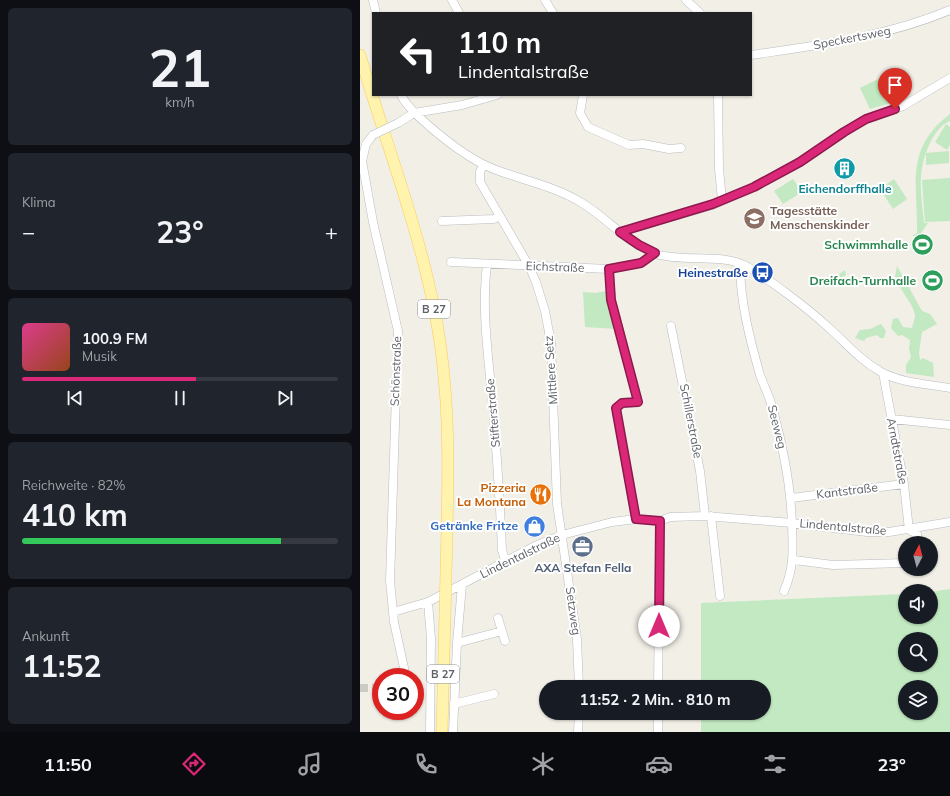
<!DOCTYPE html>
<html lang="de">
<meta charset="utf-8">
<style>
body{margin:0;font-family:Mulish,sans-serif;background:#20242c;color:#f1f3f6;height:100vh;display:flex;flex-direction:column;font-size:15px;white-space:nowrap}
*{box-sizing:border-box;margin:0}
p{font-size:13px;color:#9ea1a6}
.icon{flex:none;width:22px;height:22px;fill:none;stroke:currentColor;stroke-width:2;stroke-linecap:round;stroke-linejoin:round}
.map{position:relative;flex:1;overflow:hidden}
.side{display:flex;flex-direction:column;gap:8px;padding:8px;background:#0d0f14;width:360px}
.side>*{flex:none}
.guide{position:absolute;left:12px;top:12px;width:380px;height:84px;border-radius:0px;box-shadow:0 1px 3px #0004;background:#202124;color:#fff;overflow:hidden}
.needle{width:26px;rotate:6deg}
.controls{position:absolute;left:538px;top:536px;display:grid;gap:8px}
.controls a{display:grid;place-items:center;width:40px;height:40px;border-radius:50%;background:#171b24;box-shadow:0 1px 3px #0004;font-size:20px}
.speed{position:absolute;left:12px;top:668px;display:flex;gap:8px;font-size:20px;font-weight:700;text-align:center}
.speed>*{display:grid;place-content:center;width:52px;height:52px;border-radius:50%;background:#171b24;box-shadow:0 1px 3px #0004;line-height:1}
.speed .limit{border:6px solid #d22;background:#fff;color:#111}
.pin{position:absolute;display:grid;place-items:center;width:34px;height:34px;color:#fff;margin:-41px -17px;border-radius:50% 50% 50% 0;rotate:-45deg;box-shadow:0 0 4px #0007}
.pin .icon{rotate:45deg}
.me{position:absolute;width:44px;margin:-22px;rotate:0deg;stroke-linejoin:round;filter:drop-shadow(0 0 3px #0008)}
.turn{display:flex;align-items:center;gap:14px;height:84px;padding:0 20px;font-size:18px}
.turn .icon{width:52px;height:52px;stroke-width:2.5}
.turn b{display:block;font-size:28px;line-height:34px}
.big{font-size:30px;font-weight:700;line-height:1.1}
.side .widget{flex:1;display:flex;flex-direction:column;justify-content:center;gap:6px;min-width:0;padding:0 14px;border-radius:6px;background:#20242c}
.side .dial{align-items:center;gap:0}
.dial b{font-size:52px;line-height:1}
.song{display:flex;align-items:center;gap:12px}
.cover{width:48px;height:48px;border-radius:6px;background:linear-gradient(135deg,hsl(330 70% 55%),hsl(20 70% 35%))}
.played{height:4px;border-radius:2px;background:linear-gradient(90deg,#db2777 55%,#363941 55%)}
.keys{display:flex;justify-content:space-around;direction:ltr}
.heat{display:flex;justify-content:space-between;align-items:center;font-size:22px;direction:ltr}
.charge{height:6px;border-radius:3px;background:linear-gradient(90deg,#34c759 82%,#363941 0)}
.trip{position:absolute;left:179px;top:680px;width:232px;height:40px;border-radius:20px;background:#171b24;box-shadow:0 1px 3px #0004;font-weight:700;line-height:40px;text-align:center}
.dock{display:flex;height:64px;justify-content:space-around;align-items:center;background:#090b0e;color:#9ea1a6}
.dock .icon{width:28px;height:28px}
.dock .active{color:#db2777}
.dock b{font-size:18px;color:#f1f3f6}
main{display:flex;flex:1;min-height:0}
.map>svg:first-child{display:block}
.green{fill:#c2e9c2;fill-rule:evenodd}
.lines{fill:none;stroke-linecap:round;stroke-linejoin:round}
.minor-tunnel{stroke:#ccccc6;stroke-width:8;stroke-dasharray:8 4;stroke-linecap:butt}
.minor-casing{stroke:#b9bcc0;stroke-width:9}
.major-casing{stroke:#f9ce57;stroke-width:12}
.minor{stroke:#fff;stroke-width:8}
.major{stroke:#fff3ad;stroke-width:11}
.minor-bridge-casing{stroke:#b9bcc0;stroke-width:9;stroke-linecap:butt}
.major-bridge-casing{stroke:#f9ce57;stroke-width:12;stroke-linecap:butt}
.minor-bridge{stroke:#fff;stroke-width:8}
.major-bridge{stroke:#fff3ad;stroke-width:11}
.route-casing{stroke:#8e194d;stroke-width:10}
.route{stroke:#db2777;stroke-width:7}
.labels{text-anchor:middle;stroke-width:4;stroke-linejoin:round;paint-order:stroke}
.shield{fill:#fff;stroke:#8e9195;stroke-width:1}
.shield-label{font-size:11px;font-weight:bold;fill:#5e6267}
.street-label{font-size:12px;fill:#5e6267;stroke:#fff}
.culture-label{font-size:12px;font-weight:bold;fill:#0d838f;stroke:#fff}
.education-label{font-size:12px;font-weight:bold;fill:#785e54;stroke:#fff;text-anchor:start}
.leisure-label{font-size:12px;font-weight:bold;fill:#27864d;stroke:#fff;text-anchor:end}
.transit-label{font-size:12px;font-weight:bold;fill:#164399;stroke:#fff;text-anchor:end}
.food-label{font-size:12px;font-weight:bold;fill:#c56008;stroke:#fff;text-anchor:end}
.shop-label{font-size:12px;font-weight:bold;fill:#366cbe;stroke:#fff;text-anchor:end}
.service-label{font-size:12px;font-weight:bold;fill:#4e5e75;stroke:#fff}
</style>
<main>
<section class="side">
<div class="widget dial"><b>21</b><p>km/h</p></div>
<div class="widget"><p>Klima</p>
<div class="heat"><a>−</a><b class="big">23°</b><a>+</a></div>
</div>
<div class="widget">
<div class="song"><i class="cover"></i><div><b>100.9 FM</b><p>Musik</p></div></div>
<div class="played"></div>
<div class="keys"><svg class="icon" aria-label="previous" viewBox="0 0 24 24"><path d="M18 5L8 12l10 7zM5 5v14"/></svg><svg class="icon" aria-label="pause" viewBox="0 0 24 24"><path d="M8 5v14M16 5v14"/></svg><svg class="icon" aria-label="next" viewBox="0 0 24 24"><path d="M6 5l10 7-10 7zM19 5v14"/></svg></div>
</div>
<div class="widget"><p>Reichweite · 82%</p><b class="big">410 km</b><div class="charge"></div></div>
<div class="widget"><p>Ankunft</p><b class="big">11:52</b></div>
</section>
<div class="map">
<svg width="590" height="732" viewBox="0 0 590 732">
<rect width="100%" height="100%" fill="#f1efe6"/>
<path class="green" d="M520,78L533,81L542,90L538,101L510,109L500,88Z
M590,114V121C582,124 575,133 571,141C556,171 561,192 564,223H568L559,236H552L557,233C558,184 544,149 590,114Z
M586,124L590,127V145L587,150L575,142Z
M589,151V163L566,165V153Z
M590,178V221L565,222L562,180Z
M433,179L442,192L423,204L414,191Z
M534,179L547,199L533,209L520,189Z
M537,266L562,311L570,314L577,324L562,332L559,353L560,360L563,358L573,363L574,377L546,373V365L551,357L549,348L550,340L542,335L538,336L531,328L533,319L538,318L543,327L552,328C553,324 555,319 555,315C553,302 538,290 538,278L535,277Z
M485,270L486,275L465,287L462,283V280L465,281L471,277L472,279Z
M247,291L257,329L225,327L223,292L235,293Z
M521,324L526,331L524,338H520L517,335L506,338L504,341L495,338L500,330L510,329Z
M590,589V732H341V713H404V687H341V603L545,594V617H571V592ZM545,639H571V665H545ZM545,687H571V713H545Z"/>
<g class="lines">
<path class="minor-tunnel" d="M0,688H21"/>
<defs>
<path id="minor" d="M13,0L16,13
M92,0L99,13
M185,0L193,13
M326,0L340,13
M391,55C459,45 526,37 590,10
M41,95C47,107 59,117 69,126C89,143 113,162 139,171C167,181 196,187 222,203C247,218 268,244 296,254C325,263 361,252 388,267C413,282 446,307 468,327C486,343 500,360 521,372C541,383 568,384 590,388
M223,95L220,113L228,127L269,145L283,144L309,149L321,148
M358,95L359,169L362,200
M38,123L54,113L102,105L137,95
M13,135L6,144L2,161L13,222L38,331L30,581L34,622L46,677
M123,165L120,172V182L169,266L176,282L185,311L191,343L197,504L217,639L219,687
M82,221L134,219L140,216
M260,232L353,205L394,187L440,162L484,132L506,119L543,106L590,78
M91,262L249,269L281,263L295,253
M380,264C380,301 390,340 400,375C403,383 407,392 410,400C422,441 431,484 432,526C433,550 434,569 424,591
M127,265C121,312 129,360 133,408C137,455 140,503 142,550L145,560
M249,269L251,299L278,402L262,403L256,409L276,519
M311,326L340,471L345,516
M523,373L544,484L549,530L557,534L559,543
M532,419L590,425
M431,498L544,484
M351,516L360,596
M434,560L473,565L545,563
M68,602L71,639L70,732
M33,612L68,602L175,546L202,535L252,522L276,519L300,521L310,517L345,516L432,523L507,532H529L590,522
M138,618L145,641
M97,643L142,631
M298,687L300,521
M94,704L134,694
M298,713V732
M93,732L97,643L102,585
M218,732L219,713"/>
<path id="major" d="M0,55C25,141 58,225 75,313C92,399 88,486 86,573
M82,732L85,615"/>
</defs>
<use href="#minor" class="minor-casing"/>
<use href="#major" class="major-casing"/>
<use href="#minor" class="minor"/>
<use href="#major" class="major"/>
<defs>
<path id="minor-bridge" d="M13,135L38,123"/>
<path id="major-bridge" d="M85,615L86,573"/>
</defs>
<use href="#minor-bridge" class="minor-bridge-casing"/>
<use href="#major-bridge" class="major-bridge-casing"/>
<use href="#minor-bridge" class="minor-bridge"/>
<use href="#major-bridge" class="major-bridge"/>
</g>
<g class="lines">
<defs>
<path id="route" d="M299,626L300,521L276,519L256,408L262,403L278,402L251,300L249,269L281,263L295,253L279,245L260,232L353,204L394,187L440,162L484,132L506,119L535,109"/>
</defs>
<use href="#route" class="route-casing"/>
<use href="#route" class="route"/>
</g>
<defs>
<symbol id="building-disc" viewBox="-11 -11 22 22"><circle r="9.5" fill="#0f9aa8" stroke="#fff"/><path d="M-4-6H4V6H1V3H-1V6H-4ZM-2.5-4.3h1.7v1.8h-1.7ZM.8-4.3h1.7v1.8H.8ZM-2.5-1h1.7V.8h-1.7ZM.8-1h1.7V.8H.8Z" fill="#fff"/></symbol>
<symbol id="school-disc" viewBox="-11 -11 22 22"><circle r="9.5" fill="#8d6e63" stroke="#fff"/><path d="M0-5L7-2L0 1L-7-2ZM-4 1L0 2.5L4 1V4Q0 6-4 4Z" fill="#fff"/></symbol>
<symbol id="stadium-disc" viewBox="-11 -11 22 22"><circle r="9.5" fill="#2e9e5b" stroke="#fff"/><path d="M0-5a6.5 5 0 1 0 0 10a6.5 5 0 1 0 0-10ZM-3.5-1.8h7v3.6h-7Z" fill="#fff"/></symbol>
<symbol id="bus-disc" viewBox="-11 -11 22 22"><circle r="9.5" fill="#1a4fb4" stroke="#fff"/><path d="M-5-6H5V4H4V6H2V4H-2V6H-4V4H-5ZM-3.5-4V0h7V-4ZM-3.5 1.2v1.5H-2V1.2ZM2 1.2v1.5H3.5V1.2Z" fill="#fff"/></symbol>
<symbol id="restaurant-disc" viewBox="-11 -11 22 22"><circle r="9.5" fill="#e8710a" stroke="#fff"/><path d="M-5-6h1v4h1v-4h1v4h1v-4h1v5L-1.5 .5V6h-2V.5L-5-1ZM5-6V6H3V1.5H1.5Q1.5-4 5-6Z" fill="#fff"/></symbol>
<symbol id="shop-disc" viewBox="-11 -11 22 22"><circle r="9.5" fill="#3f7fe0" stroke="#fff"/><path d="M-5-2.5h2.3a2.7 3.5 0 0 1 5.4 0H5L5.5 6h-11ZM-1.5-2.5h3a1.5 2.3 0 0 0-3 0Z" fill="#fff"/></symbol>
<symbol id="office-disc" viewBox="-11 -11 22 22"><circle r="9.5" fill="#5c6f8a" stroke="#fff"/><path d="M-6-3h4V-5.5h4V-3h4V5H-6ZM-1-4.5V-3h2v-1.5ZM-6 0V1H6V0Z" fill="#fff"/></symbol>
</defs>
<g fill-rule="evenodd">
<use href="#building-disc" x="472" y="156" width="25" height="25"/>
<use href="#school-disc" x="382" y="206" width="25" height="25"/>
<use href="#stadium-disc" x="550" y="232" width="25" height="25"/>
<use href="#bus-disc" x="390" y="260" width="25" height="25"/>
<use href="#stadium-disc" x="560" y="268" width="25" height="25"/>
<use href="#restaurant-disc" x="168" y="482" width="25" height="25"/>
<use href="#shop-disc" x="162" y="514" width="25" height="25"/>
<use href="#office-disc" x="210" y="534" width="25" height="25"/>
</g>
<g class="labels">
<g class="shield">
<rect x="58" y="300" width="32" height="18" rx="3"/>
<rect x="67" y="665" width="32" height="18" rx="3"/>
</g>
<g class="shield-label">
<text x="74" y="313">B 27</text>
<text x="83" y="678">B 27</text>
</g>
<g class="street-label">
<text transform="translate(492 38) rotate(-11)" y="4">Speckertsweg</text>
<text transform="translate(195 267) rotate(2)" y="4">Eichstraße</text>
<text transform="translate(191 370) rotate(-94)" y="4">Mittlere Setz</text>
<text transform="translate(36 371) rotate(-88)" y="4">Schönstraße</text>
<text transform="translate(133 413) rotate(-95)" y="4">Stifterstraße</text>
<text transform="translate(331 421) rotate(79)" y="4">Schillerstraße</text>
<text transform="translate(417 427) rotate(76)" y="4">Seeweg</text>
<text transform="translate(537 451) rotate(79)" y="4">Arndtstraße</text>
<text transform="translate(487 491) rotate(-7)" y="4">Kantstraße</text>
<text transform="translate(483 527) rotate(5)" y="4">Lindentalstraße</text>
<text transform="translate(160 556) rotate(-26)" y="4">Lindentalstraße</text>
<text transform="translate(213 611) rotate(82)" y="4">Setzweg</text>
</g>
<g class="culture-label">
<text x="485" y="193">Eichendorffhalle</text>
</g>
<g class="education-label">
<text x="410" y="215">Tagesstätte<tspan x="410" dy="14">Menschenskinder</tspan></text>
</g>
<g class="leisure-label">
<text x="548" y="249">Schwimmhalle</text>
<text x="556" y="285">Dreifach-Turnhalle</text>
</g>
<g class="transit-label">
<text x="388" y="277">Heinestraße</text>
</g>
<g class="food-label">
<text x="166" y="492">Pizzeria<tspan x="166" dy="14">La Montana</tspan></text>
</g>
<g class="shop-label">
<text x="158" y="530">Getränke Fritze</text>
</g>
<g class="service-label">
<text x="223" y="572">AXA Stefan Fella</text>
</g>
</g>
</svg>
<div class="controls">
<a><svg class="needle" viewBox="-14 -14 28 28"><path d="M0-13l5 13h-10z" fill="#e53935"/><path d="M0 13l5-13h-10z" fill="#9ea1a6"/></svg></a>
<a><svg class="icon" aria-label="sound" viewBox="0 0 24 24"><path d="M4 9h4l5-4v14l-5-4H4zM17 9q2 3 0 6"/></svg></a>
<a><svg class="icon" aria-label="search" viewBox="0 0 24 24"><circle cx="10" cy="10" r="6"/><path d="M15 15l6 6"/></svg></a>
<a><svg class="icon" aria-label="layers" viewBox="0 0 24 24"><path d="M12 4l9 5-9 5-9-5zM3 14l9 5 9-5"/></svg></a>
</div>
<div class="speed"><div class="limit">30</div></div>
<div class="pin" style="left:535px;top:109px;background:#d93025"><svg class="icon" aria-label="arrive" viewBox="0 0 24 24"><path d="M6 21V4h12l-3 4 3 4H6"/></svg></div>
<svg class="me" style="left:299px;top:626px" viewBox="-20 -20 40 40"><circle r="19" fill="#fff"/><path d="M0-13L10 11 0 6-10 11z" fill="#db2777"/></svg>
<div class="trip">11:52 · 2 Min. · 810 m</div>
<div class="guide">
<div class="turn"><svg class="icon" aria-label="left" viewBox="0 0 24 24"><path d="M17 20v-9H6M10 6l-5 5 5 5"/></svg><div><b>110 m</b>Lindentalstraße</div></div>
</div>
</div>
</main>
<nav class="dock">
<b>11:50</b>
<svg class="icon active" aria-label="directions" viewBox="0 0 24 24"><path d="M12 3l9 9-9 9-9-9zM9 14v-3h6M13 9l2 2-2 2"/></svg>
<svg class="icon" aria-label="music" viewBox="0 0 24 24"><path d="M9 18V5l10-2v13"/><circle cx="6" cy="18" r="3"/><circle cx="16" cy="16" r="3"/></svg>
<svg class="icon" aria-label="phone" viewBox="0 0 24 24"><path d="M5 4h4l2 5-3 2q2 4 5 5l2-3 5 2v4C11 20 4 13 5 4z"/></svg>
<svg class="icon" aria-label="climate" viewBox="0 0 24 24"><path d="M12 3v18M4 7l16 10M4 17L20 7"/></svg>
<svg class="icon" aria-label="car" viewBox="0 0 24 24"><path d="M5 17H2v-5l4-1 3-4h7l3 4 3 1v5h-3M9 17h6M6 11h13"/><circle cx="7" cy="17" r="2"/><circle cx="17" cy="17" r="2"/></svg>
<svg class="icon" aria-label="filters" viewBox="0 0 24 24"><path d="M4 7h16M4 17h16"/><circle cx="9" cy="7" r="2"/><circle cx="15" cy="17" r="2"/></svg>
<b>23°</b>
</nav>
